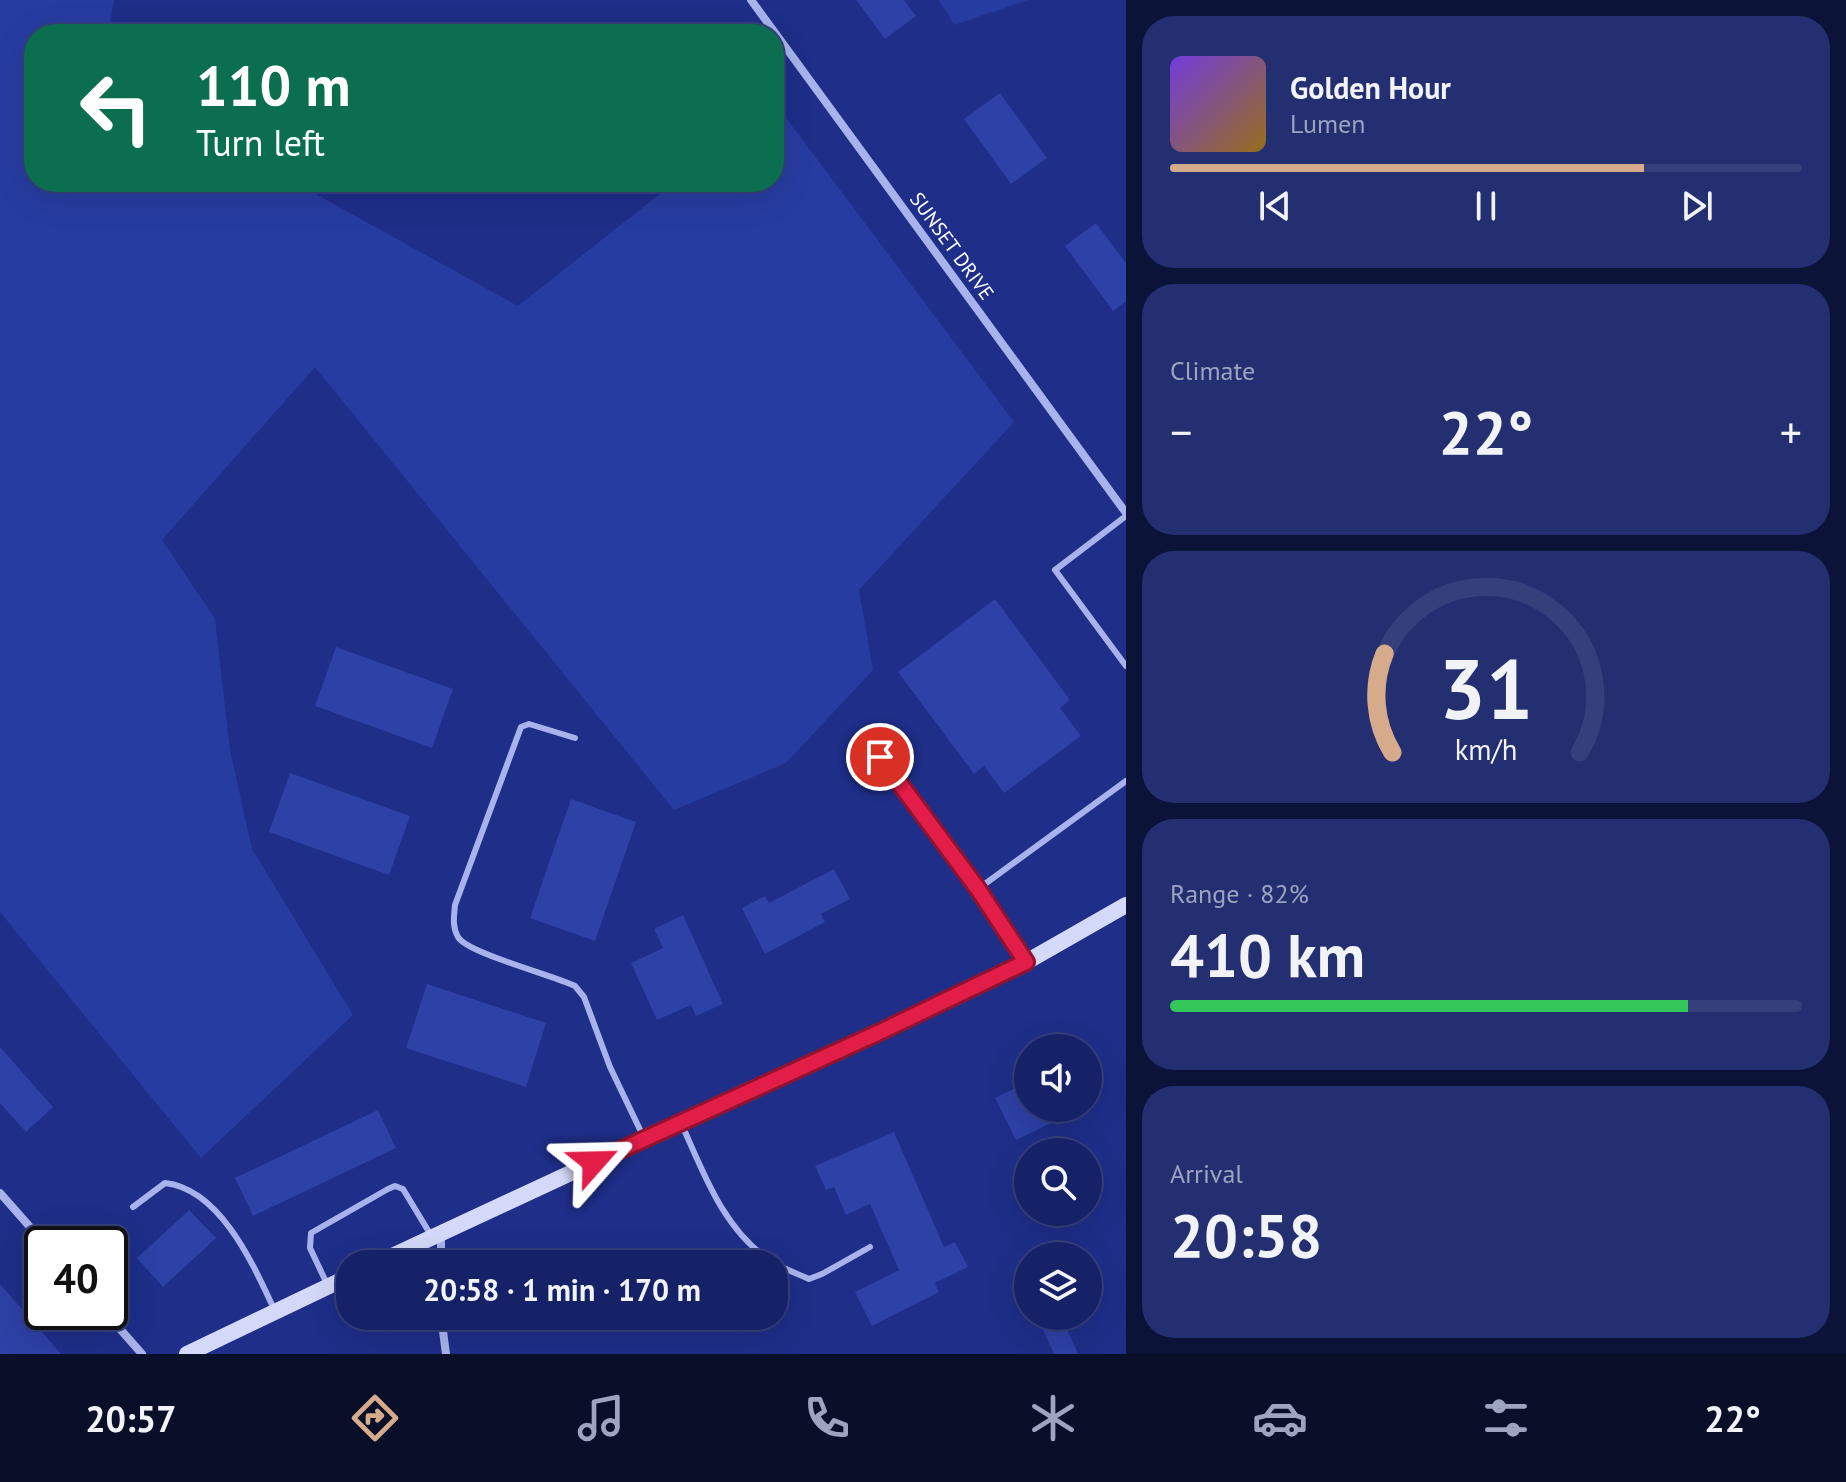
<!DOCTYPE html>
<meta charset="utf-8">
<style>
body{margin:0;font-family:"PT Sans",sans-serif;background:#232f70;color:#f1f3f6;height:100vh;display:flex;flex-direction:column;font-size:30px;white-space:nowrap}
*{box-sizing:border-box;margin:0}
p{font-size:26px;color:#9ea4c0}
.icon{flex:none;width:44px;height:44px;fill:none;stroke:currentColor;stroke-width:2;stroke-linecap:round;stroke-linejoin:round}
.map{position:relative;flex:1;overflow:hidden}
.side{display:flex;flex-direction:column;gap:16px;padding:16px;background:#0c1339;width:720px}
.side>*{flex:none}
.banner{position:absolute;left:24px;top:24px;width:760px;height:168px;border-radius:32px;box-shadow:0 8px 32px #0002,0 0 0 2px #353f7b;background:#0b6e4f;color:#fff;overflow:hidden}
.controls{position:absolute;left:1014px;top:1034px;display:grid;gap:16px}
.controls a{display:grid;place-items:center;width:88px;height:88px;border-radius:50%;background:#162267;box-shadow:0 8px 32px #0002,0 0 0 2px #353f7b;font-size:40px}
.speed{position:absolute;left:24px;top:1226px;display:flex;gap:16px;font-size:40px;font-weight:700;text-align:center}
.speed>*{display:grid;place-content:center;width:104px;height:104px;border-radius:50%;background:#162267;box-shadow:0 8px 32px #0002,0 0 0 2px #353f7b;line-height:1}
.speed .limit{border:4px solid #111;border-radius:12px;background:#fff;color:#111}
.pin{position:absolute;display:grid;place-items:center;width:68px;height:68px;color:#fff;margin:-34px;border:4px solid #fff;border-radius:50%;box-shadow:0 2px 8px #0007}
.me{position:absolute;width:88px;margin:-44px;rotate:65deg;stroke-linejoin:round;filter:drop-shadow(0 0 6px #0008)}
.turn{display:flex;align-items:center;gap:28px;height:168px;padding:0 40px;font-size:36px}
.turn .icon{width:104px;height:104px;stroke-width:2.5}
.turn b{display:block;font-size:56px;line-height:68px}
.big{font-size:60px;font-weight:800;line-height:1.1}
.side .tile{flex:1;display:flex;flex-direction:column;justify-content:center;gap:12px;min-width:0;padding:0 28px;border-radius:32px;background:#232f70}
.side .dial{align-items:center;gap:0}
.dial svg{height:208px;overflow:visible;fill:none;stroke:#353f7b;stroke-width:7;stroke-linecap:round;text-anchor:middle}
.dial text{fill:#f1f3f6;stroke:none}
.song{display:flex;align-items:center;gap:24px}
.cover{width:96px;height:96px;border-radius:12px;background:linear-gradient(135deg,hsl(260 70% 55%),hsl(40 70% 35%))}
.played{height:8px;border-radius:4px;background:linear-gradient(90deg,#d6ab8b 75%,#353f7b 75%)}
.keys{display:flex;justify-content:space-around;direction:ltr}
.heat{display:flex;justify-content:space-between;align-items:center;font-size:44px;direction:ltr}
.charge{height:12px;border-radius:6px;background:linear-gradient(90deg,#34c759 82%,#353f7b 0)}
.trip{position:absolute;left:336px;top:1250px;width:452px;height:80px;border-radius:32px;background:#162267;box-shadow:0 8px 32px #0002,0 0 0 2px #353f7b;font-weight:800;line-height:80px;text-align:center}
.tabs{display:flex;height:128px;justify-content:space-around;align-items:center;background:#090e29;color:#9ea4c0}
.tabs .icon{width:56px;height:56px}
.tabs .selected{color:#d6ab8b}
.tabs b{font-size:36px;color:#f1f3f6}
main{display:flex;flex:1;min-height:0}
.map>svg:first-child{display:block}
.green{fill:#273ca1}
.building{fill:#2d41a6}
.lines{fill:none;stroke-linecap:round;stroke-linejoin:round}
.lane{stroke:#a8b3eb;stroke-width:6}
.street{stroke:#a8b3eb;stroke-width:8}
.secondary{stroke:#d4d9f9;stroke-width:16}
.route-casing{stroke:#92132f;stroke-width:20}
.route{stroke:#e11d48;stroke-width:14}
.labels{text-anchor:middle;stroke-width:8;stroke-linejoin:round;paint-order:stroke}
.street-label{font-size:20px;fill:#fff;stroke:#1e2e89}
</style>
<main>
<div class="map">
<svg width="1126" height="1354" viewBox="0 0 1126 1354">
<rect width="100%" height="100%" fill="#1e2e89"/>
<path class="green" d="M0,0H114L108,34H34V182H294L518,306L675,182H774L775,103L1014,422L859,590L873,670L786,763L674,810L315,367L162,540L215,619L230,750L252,849L353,1015L201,1158L0,912Z
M939,0H1028L954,25Z"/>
<path class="building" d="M856,0H904L916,16L885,39Z
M1000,93L1047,158L1011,184L964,119Z
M1096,223L1126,263V301L1113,311L1065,246Z
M995,599L1070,700L1060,708L1081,736L1004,793L984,766L974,774L898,672Z
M336,647L453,689L432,748L315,706Z
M290,773L410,816L389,875L269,832Z
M571,799L636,822L595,941L530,918Z
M834,869L850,899L821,914L825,922L765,954L742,908L765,896L769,903Z
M683,915L723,1004L696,1016L691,1005L657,1020L631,963L663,948L654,929Z
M427,984L546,1023L526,1087L406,1048Z
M0,1047L53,1107L26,1132L0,1103Z
M1028,1082V1108H1082L1016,1140L995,1098Z
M378,1110L396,1148L253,1216L235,1178Z
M894,1132L944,1247L955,1242L968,1267L935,1283L939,1292L872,1326L855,1292L899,1270L870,1204L846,1215L834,1187L826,1190L815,1166Z
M189,1210L216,1238L163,1287L137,1258Z
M0,1284L61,1354H0Z
M1037,1316H1061L1078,1354H1054Z"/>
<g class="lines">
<path class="lane" d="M1126,516L1055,570L1126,666
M575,738L529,724L521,727L455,905C454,916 452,927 458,937C467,953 552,975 575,986L584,997L610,1067L644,1138
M880,757L978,889
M1025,961L978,889L1126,781
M682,1125C704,1174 723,1228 769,1260C781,1268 796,1273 809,1279L822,1274L870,1247
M133,1207L165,1183C220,1189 253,1264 274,1309
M327,1284L310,1248L311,1233L388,1189L395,1186L403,1189L432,1237"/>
<path class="street" d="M751,0L1126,513
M0,1193L45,1244
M441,1264V1233
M105,1312L142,1354
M441,1316L446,1354"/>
<path class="secondary" d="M375,1264L749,1090L882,1031L1021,965L1126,905
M187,1354L350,1276"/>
</g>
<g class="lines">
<defs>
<path id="route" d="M594,1162L882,1031L1026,962L978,889L880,757"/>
</defs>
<use href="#route" class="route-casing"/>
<use href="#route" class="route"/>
</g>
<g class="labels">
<g class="street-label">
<text transform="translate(952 246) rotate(54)" y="7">SUNSET DRIVE</text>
</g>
</g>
</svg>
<div class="controls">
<a><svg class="icon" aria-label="sound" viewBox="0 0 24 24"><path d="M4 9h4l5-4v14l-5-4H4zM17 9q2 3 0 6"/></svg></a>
<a><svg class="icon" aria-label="search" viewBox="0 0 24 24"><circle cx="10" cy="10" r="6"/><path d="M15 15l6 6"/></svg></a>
<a><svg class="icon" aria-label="layers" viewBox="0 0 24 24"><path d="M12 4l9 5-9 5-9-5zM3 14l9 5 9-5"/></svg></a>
</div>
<div class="speed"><div class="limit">40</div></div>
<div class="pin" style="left:880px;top:757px;background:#d93025"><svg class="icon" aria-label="arrive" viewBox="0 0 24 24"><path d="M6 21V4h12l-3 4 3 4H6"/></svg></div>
<svg class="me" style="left:594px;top:1162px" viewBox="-20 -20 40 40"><path d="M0-17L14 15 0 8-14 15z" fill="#e11d48" stroke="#fff" stroke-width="4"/></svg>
<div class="trip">20:58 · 1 min · 170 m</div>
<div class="banner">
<div class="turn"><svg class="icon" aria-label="left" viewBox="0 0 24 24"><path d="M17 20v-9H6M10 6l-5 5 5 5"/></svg><div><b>110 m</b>Turn left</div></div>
</div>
</div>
<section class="side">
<div class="tile">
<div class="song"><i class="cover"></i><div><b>Golden Hour</b><p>Lumen</p></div></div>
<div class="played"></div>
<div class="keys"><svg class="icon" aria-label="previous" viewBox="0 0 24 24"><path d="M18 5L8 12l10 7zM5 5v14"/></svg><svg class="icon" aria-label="pause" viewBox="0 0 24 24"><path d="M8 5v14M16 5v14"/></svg><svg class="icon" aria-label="next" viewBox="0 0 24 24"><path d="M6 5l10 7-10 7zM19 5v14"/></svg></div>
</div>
<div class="tile"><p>Climate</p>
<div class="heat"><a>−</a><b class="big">22°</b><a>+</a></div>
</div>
<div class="tile dial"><svg viewBox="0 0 100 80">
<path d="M14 69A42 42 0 1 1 86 69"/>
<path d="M14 69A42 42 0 0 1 11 31" stroke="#d6ab8b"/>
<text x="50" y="56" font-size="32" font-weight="700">31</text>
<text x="50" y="72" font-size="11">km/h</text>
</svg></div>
<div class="tile"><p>Range · 82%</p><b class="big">410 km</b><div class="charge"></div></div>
<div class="tile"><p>Arrival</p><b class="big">20:58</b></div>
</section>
</main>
<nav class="tabs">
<b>20:57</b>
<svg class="icon selected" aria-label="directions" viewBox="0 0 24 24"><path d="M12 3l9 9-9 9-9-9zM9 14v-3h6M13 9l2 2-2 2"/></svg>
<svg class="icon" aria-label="music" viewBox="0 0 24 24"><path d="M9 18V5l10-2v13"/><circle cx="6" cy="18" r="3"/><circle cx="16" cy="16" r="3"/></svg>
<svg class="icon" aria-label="phone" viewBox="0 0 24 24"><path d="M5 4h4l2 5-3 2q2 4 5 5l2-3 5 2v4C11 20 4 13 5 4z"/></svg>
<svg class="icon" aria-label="climate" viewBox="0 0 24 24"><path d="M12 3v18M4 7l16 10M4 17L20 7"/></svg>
<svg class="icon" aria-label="car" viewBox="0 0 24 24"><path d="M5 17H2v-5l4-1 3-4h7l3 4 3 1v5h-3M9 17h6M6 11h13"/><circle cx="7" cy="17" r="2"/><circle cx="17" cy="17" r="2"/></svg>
<svg class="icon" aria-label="filters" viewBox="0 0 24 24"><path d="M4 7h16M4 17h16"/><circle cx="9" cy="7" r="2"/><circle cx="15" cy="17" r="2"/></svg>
<b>22°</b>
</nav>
